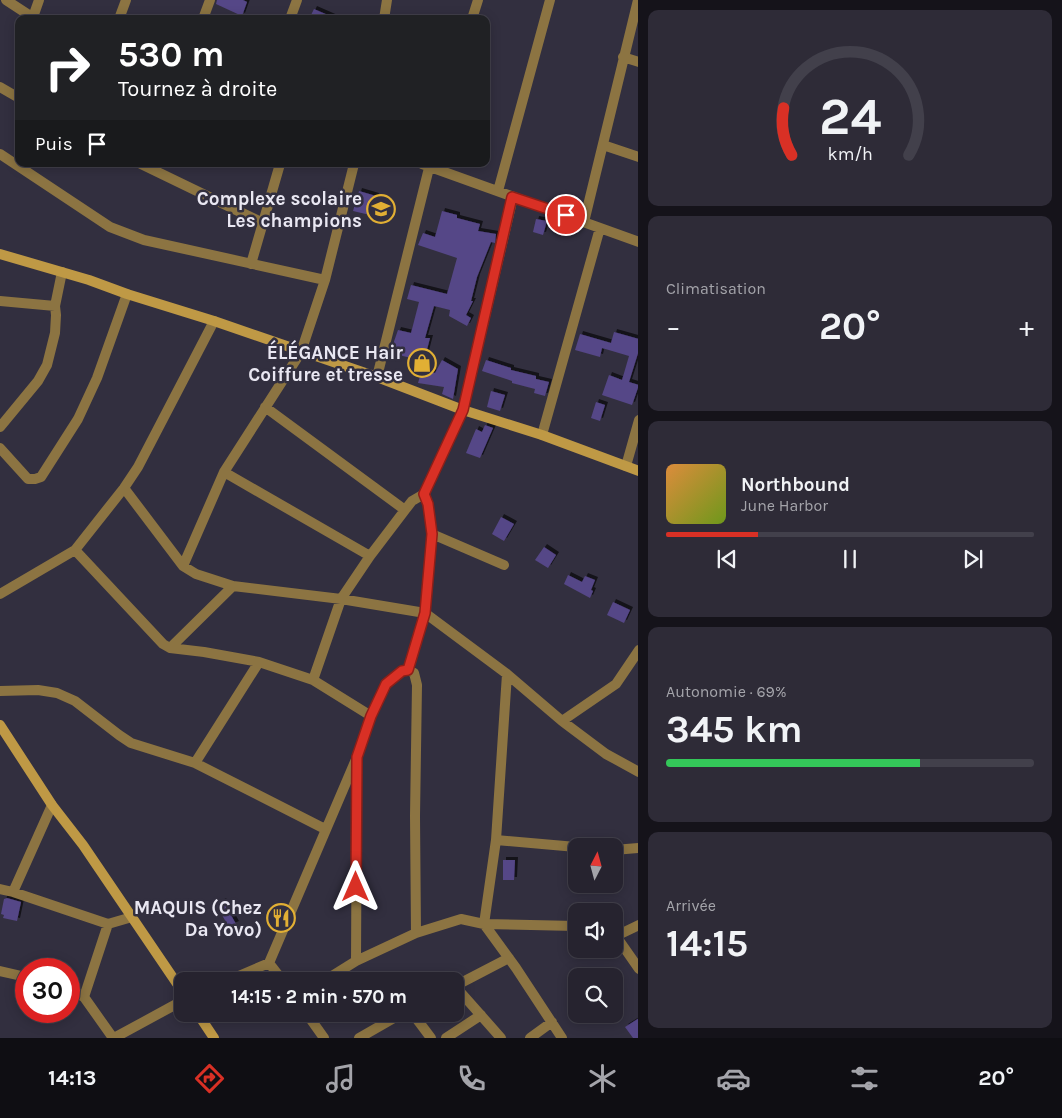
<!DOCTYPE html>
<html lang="fr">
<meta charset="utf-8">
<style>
body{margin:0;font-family:Karla,sans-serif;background:#2e2b37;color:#f1f3f6;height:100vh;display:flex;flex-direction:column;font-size:19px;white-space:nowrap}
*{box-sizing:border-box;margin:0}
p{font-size:16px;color:#a4a4aa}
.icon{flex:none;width:28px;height:28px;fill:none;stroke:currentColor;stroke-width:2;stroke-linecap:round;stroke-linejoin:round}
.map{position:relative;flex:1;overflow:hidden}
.drawer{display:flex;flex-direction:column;gap:10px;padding:10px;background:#15131a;width:424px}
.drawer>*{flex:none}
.banner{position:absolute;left:15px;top:15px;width:475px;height:152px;border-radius:10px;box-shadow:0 2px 12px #0003,0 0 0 1px #42404b;background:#202124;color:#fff;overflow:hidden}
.needle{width:32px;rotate:6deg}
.controls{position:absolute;left:568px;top:838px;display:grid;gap:10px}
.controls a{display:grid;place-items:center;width:55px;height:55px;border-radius:10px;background:#26232f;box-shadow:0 2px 12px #0003,0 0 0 1px #42404b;font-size:25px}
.speed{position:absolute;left:15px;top:958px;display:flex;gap:10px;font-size:25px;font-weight:700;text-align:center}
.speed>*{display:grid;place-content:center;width:65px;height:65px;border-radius:50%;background:#26232f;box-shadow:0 2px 12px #0003,0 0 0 1px #42404b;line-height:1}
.speed .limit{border:8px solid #d22;background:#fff;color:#111}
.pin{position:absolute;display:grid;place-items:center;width:42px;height:42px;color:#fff;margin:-21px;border:2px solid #fff;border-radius:50%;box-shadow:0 1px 5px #0007}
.me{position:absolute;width:55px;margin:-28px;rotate:0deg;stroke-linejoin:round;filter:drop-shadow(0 0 4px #0008)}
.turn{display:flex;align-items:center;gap:18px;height:105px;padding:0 20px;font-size:22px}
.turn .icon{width:65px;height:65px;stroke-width:2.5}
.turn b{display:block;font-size:35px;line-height:42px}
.then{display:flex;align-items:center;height:48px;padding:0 20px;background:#0003;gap:10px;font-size:19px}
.big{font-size:38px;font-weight:700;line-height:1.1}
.drawer .tile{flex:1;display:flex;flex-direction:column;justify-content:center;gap:8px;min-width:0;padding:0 18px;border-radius:10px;background:#2e2b37}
.drawer .dial{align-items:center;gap:0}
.dial svg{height:130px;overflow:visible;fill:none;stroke:#42404b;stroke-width:7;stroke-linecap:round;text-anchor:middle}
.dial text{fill:#f1f3f6;stroke:none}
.song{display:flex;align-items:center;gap:15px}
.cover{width:60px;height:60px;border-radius:8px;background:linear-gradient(135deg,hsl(30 70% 55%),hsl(80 70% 35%))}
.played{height:5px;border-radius:2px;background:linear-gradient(90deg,#d93025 25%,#42404b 25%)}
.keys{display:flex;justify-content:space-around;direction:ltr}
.heat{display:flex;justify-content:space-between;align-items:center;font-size:28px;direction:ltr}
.charge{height:8px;border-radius:4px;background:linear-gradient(90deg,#34c759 69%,#42404b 0)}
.trip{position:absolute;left:174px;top:972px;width:290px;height:50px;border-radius:10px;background:#26232f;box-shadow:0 2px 12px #0003,0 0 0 1px #42404b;font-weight:700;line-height:50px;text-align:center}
.dock{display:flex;height:80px;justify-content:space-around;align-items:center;background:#0f0e13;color:#a4a4aa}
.dock .icon{width:35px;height:35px}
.dock .on{color:#d93025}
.dock b{font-size:22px;color:#f1f3f6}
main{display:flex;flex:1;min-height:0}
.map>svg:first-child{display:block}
.building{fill:#554687;filter:url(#shadow)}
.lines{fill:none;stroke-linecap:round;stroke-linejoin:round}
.street{stroke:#8c7442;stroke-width:10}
.secondary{stroke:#bf9945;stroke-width:10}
.route-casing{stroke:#8d1f18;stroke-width:12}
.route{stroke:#d93025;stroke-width:9}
.labels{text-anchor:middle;stroke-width:5;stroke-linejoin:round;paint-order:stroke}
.poi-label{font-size:19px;font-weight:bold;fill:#e9e7f2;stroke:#322f3f;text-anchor:end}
</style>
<main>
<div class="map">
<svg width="639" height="1038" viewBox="0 0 639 1038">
<defs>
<filter id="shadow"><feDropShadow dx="3" dy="-3" stdDeviation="0" flood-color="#0009"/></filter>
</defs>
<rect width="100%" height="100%" fill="#322f3f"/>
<path class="building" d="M217,0H243L247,2L242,16L216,4Z
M314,9L337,19H309Z
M359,191L376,196L370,215L353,211Z
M442,211L457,215V218L480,224L478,231L496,234L495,243L491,242L477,277L471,301H473L466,315L471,318L467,326L449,316L450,310L434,306L425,338H430L424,361L390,353L398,330L411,333L419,302L407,299L411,285L447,294L457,258L418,245L423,233L435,237Z
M536,219L547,221L543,235L533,232Z
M614,332L639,339V350L629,382L639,385L632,405L602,395L609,375L622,380L629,356L602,348L600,357L575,350L580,334L611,343Z
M442,360L458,369L453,399L442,394L444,387L418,383L422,369L435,373Z
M486,360L511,368V370L536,376V379L549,382L545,396L534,393L535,389L512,383V381L482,371Z
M491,391L505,395L500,411L487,407Z
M596,402L605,405L600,421L591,418Z
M485,425L493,428L480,458L466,453L476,429L482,432Z
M501,517L514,524L504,541L492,534Z
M544,547L556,555L548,568L535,560Z
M568,575L582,582L585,576L595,580L591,590L593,591L590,598L564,584Z
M613,602L630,610L624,623L607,615Z
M503,860H515L514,880H503Z
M7,898L21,902L17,921L3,918L4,915L1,914L4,899Z
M223,901L236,924L229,927L216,905Z
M639,1018V1038H633L625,1027Z"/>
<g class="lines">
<path class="street" d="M6,0L35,19
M33,17L39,0
M119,19L126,0
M203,19L210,0
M290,19L297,0
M384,19L387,0
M472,19L478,0
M623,57L639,62
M0,87L19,98
M603,145L639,157
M0,154L110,227L144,240L325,280
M141,164L263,223
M422,164L639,242
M498,191L550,0
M584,222L638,0
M251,264L280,164
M0,301L55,306
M377,377L430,164
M265,407L405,510
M0,427L38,381L47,365L55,333L56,315L55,306L62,272
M542,435L600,228
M0,448L28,479H35L41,477L78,419L97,378L127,294
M626,466L639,420
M224,472L370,556
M124,488L183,566L196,574L233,586L341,599L425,613L507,674L562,721L606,754L639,772
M432,534L504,565
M75,550L163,644L170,648L204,652L259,662L313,680L371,716
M183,566L224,472L301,352L325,280L354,164
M0,594L75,550L124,488L138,467L214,321
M170,648L233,586
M408,670L425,613L432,534L428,505L424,494L463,410L513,197
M408,670L414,673L417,685L415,816L416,933
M507,674L496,840L484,924L516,968L562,1038
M313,680L341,599L370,556L405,510L412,501L424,494
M0,691L38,690L57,693L75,701L119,735L131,743L195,763L325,829
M562,721L616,684L639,650
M195,763L259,662
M496,840L576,847
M614,850L639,848
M0,889L13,892L108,924L132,917
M13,892L52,805
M614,935L616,936L639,925
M616,936L639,969
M356,961L357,763
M269,963L283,981
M0,971L26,977
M227,981L269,963L357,757L371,716L386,684L402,671L408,670
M324,981L356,961L416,933L461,919L484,924L576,926
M455,986L501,1038
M455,986L509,958
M69,989L84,997L113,1038
M84,997L108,924
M307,1014L324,1038
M413,1014L431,1038
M114,1038L182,1001
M359,1038L401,1014
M446,1038L481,1015
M530,1038L552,1022"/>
<path class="secondary" d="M0,254L89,280L127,294L214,321L377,377L463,410L542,435L639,471
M0,725L52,805L83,845L182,991
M198,1014L214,1038"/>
</g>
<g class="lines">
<defs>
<path id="route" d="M356,887L357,757L371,716L386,684L402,671L408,670L425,613L432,534L428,504L424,494L463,410L512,197L566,215"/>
</defs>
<use href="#route" class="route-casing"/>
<use href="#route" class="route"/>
</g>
<defs>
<symbol id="school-ring" viewBox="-11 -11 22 22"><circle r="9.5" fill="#322f3f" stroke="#e1af34" stroke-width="1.5"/><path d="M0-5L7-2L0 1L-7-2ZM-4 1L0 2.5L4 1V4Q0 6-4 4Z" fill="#e1af34"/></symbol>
<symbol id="shop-ring" viewBox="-11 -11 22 22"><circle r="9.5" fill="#322f3f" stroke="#e1af34" stroke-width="1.5"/><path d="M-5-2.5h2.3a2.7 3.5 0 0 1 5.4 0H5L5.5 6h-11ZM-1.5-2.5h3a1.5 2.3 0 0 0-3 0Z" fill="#e1af34"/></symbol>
<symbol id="restaurant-ring" viewBox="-11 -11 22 22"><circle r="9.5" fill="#322f3f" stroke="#e1af34" stroke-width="1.5"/><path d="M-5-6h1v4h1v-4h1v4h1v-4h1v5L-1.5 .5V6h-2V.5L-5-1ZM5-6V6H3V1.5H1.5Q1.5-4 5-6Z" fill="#e1af34"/></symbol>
</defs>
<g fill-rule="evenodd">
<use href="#school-ring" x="365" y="193" width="32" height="32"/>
<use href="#shop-ring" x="406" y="347" width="32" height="32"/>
<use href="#restaurant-ring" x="265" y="902" width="32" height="32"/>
</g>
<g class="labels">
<g class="poi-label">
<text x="362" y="205">Complexe scolaire<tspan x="362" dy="22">Les champions</tspan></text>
<text x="403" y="359">ÉLÉGANCE Hair<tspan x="403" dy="22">Coiffure et tresse</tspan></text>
<text x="262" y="914">MAQUIS (Chez<tspan x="262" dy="22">Da Yovo)</tspan></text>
</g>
</g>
</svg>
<div class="controls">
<a><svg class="needle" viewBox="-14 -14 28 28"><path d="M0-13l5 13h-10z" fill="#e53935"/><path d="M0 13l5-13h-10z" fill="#a4a4aa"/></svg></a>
<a><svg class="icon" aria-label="sound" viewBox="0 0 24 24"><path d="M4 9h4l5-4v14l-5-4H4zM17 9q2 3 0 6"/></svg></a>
<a><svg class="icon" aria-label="search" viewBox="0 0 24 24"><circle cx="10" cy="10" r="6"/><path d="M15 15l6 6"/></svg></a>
</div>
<div class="speed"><div class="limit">30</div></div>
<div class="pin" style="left:566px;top:215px;background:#d93025"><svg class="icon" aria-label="arrive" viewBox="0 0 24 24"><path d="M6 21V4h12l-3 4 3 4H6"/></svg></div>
<svg class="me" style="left:356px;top:887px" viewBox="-20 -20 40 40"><path d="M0-17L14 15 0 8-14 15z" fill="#d93025" stroke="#fff" stroke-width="4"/></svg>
<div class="trip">14:15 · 2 min · 570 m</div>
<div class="banner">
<div class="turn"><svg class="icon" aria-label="right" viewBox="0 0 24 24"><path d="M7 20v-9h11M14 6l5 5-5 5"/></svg><div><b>530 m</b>Tournez à droite</div></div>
<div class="then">Puis<svg class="icon" aria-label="arrive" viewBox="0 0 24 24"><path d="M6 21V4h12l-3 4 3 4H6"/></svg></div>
</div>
</div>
<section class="drawer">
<div class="tile dial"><svg viewBox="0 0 100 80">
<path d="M14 69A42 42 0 1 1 86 69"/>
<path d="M14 69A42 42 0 0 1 9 40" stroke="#d93025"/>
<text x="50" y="56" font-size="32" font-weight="700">24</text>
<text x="50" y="72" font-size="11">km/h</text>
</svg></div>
<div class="tile"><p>Climatisation</p>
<div class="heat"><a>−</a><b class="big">20°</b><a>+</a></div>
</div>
<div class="tile">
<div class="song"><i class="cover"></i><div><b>Northbound</b><p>June Harbor</p></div></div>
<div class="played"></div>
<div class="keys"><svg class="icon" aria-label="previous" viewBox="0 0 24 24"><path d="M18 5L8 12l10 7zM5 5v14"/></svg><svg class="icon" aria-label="pause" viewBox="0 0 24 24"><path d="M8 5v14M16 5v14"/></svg><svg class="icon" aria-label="next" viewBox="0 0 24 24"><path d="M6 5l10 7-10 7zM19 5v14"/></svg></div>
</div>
<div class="tile"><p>Autonomie · 69%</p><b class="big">345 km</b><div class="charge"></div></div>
<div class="tile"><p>Arrivée</p><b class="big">14:15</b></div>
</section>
</main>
<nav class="dock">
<b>14:13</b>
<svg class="icon on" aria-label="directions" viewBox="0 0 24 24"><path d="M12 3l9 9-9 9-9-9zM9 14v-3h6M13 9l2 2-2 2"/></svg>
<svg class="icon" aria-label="music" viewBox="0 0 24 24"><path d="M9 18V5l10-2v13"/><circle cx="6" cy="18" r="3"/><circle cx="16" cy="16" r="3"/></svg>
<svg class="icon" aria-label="phone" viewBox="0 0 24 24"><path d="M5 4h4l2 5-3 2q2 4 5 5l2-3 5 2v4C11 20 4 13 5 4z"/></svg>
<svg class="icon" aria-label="climate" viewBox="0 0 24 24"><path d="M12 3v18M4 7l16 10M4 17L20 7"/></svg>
<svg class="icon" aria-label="car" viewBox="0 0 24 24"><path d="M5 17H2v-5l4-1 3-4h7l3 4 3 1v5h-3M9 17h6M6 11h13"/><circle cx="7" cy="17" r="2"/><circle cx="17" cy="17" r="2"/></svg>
<svg class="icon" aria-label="filters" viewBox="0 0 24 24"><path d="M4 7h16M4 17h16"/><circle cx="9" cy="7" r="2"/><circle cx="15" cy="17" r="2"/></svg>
<b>20°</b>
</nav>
